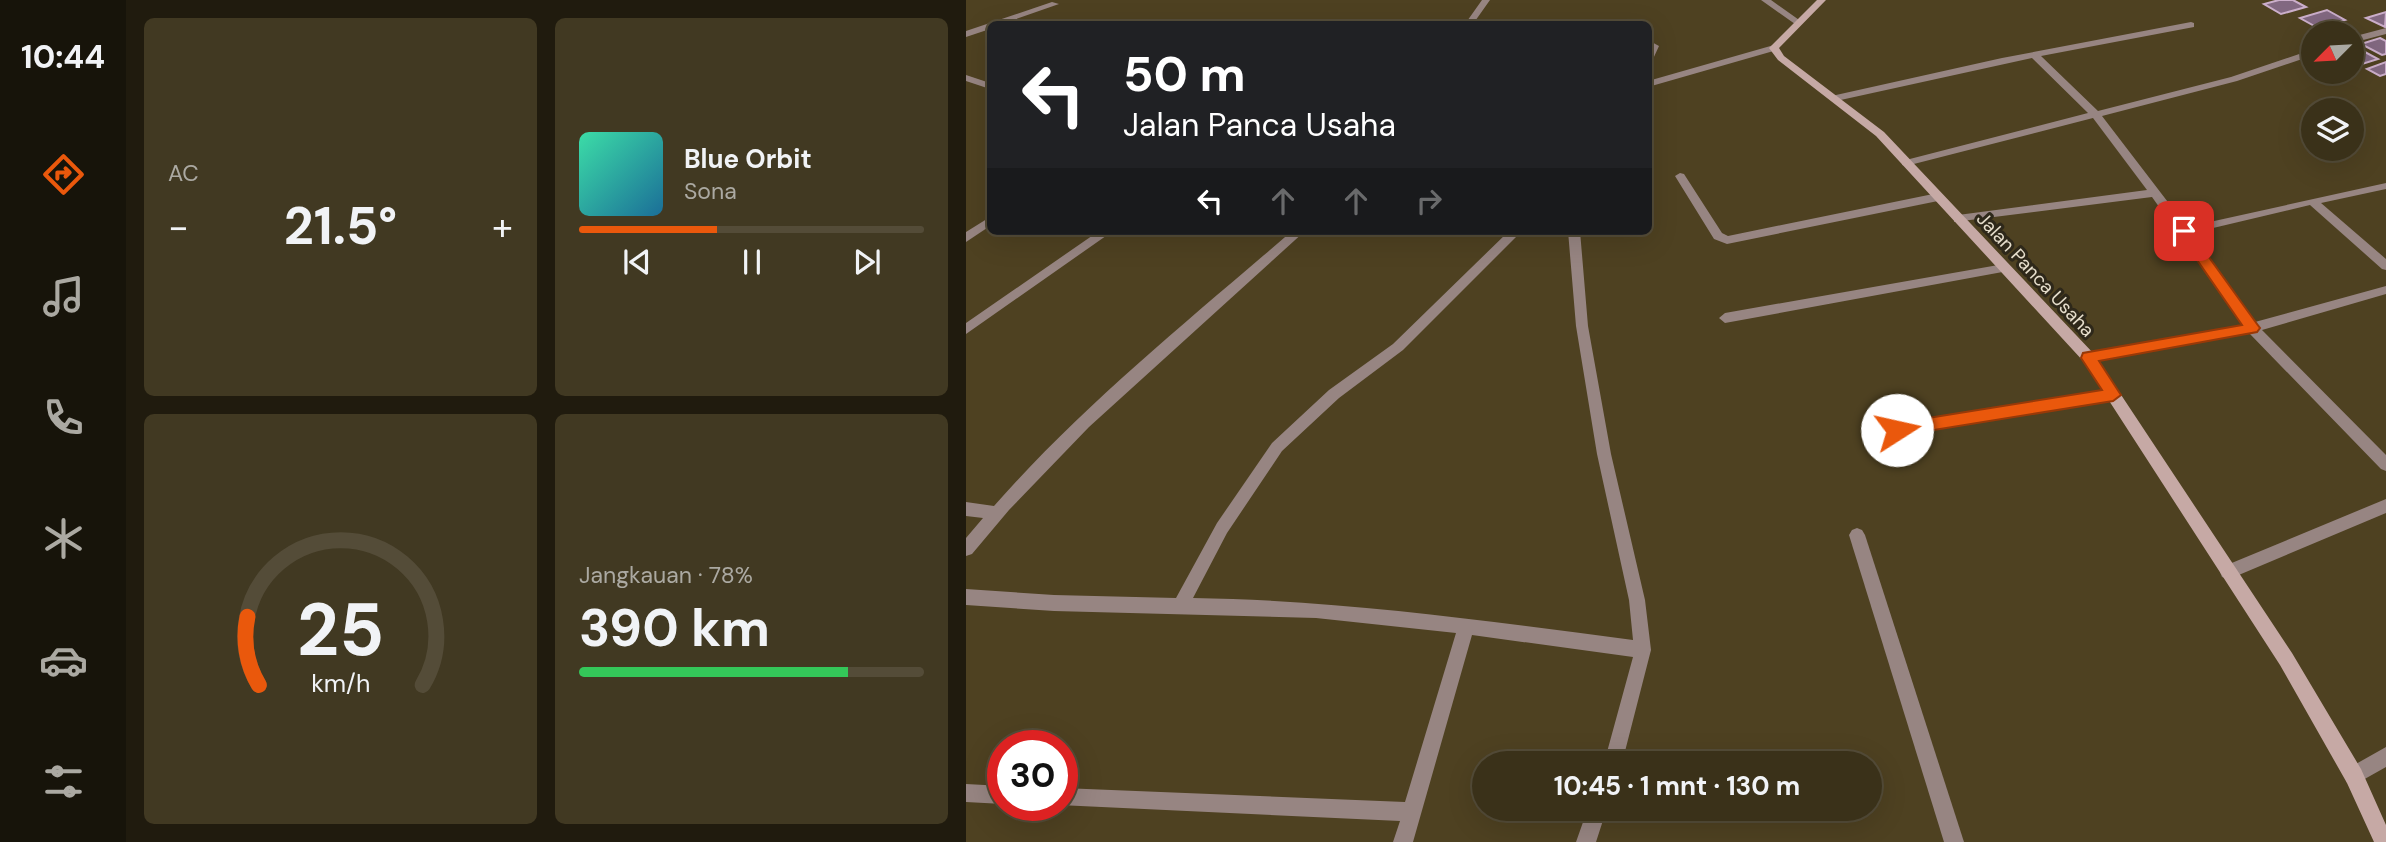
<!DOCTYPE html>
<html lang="id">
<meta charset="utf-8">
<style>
body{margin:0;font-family:"DM Sans",sans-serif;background:#413922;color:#f1f3f6;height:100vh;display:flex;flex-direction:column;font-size:26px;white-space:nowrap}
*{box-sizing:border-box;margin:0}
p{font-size:23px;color:#aba9a2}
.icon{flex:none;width:38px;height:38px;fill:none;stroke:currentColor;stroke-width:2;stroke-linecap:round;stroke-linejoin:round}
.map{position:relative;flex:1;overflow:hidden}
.sheet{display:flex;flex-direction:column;gap:18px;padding:18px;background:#201b0e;width:840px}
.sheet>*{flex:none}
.top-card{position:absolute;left:21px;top:21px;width:665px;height:214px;border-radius:10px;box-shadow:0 7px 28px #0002,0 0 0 2px #544c38;background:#202124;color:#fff;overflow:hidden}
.needle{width:46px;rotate:246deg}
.tools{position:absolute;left:1335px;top:21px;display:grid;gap:14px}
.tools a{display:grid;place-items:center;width:63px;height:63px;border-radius:50%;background:#3a3119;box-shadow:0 7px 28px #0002,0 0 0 2px #544c38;font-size:35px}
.speed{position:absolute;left:21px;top:730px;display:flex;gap:14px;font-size:35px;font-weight:700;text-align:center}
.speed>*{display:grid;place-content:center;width:91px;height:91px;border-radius:50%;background:#3a3119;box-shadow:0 7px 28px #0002,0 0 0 2px #544c38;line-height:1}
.speed .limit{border:10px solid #d22;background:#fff;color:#111}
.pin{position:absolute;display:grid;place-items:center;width:60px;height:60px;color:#fff;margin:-30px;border-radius:14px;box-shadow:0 4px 10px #0006}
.me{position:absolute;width:77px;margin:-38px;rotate:80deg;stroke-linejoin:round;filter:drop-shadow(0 0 5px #0008)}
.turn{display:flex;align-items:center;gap:24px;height:147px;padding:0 21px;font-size:32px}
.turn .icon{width:91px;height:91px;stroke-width:2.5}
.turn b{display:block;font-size:49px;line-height:60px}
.lanes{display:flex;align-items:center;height:66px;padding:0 21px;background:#0003;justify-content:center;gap:35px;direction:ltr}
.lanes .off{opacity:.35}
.big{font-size:52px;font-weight:700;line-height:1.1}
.sheet .tile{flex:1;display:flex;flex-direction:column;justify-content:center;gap:10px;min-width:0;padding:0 24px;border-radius:10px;background:#413922}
.sheet .dial{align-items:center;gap:0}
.dial svg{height:182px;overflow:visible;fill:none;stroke:#544c38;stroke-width:7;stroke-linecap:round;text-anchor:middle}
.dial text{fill:#f1f3f6;stroke:none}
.song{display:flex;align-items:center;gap:21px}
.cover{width:84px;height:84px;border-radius:10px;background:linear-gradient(135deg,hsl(160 70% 55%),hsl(200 70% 35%))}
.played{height:7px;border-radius:4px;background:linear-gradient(90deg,#ea580c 40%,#544c38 40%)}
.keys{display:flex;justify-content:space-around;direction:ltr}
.heat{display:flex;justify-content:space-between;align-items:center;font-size:38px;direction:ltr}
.charge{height:10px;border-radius:5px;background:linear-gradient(90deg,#34c759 78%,#544c38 0)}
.sheet .tiles{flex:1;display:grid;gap:18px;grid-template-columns:repeat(2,1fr)}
.trip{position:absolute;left:506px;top:751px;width:410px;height:70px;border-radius:35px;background:#3a3119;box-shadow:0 7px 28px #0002,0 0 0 2px #544c38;font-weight:700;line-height:70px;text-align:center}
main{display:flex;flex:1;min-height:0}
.tab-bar{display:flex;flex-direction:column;width:126px;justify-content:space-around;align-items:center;background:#17140a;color:#aba9a2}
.tab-bar .icon{width:49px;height:49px}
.tab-bar .selected{color:#ea580c}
.tab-bar b{font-size:32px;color:#f1f3f6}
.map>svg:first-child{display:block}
.building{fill:#826881;stroke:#cbaeca;stroke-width:2}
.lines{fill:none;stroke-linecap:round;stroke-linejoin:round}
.lane{fill:#978582;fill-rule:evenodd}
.street{fill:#978582;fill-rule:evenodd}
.secondary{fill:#c6a9a5;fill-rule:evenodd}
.route{fill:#ea580c;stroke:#983908;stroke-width:2}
.labels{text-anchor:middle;stroke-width:6;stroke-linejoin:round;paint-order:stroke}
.street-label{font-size:19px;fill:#e6decc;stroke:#2e281a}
</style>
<main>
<nav class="tab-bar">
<b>10:44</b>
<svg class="icon selected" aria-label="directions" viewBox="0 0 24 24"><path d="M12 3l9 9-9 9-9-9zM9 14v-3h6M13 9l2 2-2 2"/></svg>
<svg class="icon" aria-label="music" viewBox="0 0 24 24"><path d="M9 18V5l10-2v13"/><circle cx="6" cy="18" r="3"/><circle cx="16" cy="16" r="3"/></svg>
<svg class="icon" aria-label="phone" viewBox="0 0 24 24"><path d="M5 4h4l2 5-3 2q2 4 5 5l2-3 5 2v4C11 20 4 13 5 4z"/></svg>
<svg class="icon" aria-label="climate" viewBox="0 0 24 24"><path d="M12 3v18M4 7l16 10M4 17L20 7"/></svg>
<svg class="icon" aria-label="car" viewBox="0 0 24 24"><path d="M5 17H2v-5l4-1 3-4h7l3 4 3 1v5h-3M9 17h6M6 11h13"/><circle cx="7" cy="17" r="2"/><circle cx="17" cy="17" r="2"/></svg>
<svg class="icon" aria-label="filters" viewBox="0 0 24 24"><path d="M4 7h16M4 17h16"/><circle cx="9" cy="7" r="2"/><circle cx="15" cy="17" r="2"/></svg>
</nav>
<section class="sheet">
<div class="tiles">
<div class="tile"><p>AC</p>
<div class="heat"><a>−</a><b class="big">21.5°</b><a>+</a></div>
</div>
<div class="tile">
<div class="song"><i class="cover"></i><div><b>Blue Orbit</b><p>Sona</p></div></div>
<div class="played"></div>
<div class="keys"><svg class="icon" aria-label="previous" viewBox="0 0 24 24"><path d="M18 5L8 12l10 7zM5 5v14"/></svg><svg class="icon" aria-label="pause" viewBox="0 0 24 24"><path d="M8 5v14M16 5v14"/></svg><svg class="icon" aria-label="next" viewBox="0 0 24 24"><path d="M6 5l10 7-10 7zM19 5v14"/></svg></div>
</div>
<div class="tile dial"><svg viewBox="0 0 100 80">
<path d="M14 69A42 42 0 1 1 86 69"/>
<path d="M14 69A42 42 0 0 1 9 39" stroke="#ea580c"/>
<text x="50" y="56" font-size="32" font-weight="700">25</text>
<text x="50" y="72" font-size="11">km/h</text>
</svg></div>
<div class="tile"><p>Jangkauan · 78%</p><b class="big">390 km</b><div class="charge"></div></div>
</div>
</section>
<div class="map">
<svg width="1420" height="842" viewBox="0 0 1420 842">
<rect width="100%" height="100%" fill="#4e4121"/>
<path class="building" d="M1313,0H1327L1340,7L1315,14L1298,4Z
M1361,10L1379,20L1352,28L1334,18Z
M1420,12L1419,27L1400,18Z
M1414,38L1420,41V54L1416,55L1395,44Z
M1386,46H1388L1412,59L1393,65L1386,61Z
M1420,62V74L1414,76L1401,69Z"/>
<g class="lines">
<path class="lane" d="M891,528L896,530L899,535L998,842H978L883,535L886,530Z"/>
<path class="street" d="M516,0H524L507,24H499Z
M795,0H805L836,22L829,24Z
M86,2L93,4L36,24H24V29L0,37V31Z
M1225,22L1228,23V27L1075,56L1132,111L1265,77L1348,49V55L1271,81L1136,116L1221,227L1420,183V189L1355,203L1420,259V270L1416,269L1344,205L1226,233L1289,322L1420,286V294L1296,330L1420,455V471L1415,469L1283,333L1123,363L1118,362L1116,358L1118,354L1123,353L1277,325L1186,197L988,222V216L992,215L1181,190L1127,118L940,166L936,165V161L1122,113L1066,58L870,101L865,98L870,95L1036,58Z
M1420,28V34L1386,43V37Z
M682,40L693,46L687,59L682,62Z
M808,45L813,48L811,50L682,87V81Z
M0,75L24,83V89L0,81Z
M714,173L718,174L756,233L762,236L972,193L978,197L972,201L761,244L748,239L709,176Z
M24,217V226L0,242V232Z
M133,231H147L0,334V323Z
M326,231H339L123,427L43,510L6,554L0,556V538L17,518L0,516V502L28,506C117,405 224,319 326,231Z
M543,231H556L437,350L373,398L316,451L261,533L227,598C376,600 521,621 667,640L663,600L631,454L610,326L602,231H614L622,326L645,454L679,600L685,650L656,763H638L667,657L506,635L447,842H427L434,821L93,805H96V788L439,802L490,633L350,618L88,611L0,605V589L88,595L210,598L251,523L306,443L363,390L427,344Z
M1038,264L1042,265L1044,268L1042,271L759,323L753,318L759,313Z
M1147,390L1152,391L1154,395L1152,399L1147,400L931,436L926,434L924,430L926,426L931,424Z
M1420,499V513L1268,577L1262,579L1256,577L1254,572L1256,567Z
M1420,747V767L1388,785L1381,783L1379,776L1381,769Z
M0,784L37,786V804L0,802Z
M622,808H641L630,842H610Z"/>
<path class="secondary" d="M851,0H860L813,48L818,56L918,132L1128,354L1326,653L1395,769L1420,825V842H1408L1381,783L1314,665L1118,362L910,136L812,60L803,48Z"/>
</g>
<path class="route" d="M1218,227L1222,228L1291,324L1294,328L1291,332L1133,361L1155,395L1147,401L931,436L925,434L923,430L925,425L931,423L1136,390L1115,358L1117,353L1276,325L1211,231Z"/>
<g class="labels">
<g class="street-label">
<text transform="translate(1070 274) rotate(47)" y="7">Jalan Panca Usaha</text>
</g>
</g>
</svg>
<div class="tools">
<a><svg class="needle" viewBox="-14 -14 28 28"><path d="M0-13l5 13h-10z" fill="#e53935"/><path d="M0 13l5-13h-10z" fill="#aba9a2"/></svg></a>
<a><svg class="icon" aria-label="layers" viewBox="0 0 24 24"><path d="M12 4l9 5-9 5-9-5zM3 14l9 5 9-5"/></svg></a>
</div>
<div class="speed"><div class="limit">30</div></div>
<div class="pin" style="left:1218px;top:231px;background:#d93025"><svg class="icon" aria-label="arrive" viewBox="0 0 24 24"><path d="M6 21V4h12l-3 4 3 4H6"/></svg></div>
<svg class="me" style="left:931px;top:430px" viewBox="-20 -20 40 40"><circle r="19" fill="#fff"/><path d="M0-13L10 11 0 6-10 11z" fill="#ea580c"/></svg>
<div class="trip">10:45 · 1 mnt · 130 m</div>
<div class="top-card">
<div class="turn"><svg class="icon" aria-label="left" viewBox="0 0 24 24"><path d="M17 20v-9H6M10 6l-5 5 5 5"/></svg><div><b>50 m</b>Jalan Panca Usaha</div></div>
<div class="lanes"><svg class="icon" aria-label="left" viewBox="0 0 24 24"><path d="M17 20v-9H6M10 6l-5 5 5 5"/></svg><svg class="icon off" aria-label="ahead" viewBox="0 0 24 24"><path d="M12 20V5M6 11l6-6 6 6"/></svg><svg class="icon off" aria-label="ahead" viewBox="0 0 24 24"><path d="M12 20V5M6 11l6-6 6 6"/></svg><svg class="icon off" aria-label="right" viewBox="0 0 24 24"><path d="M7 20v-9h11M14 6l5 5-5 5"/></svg></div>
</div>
</div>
</main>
